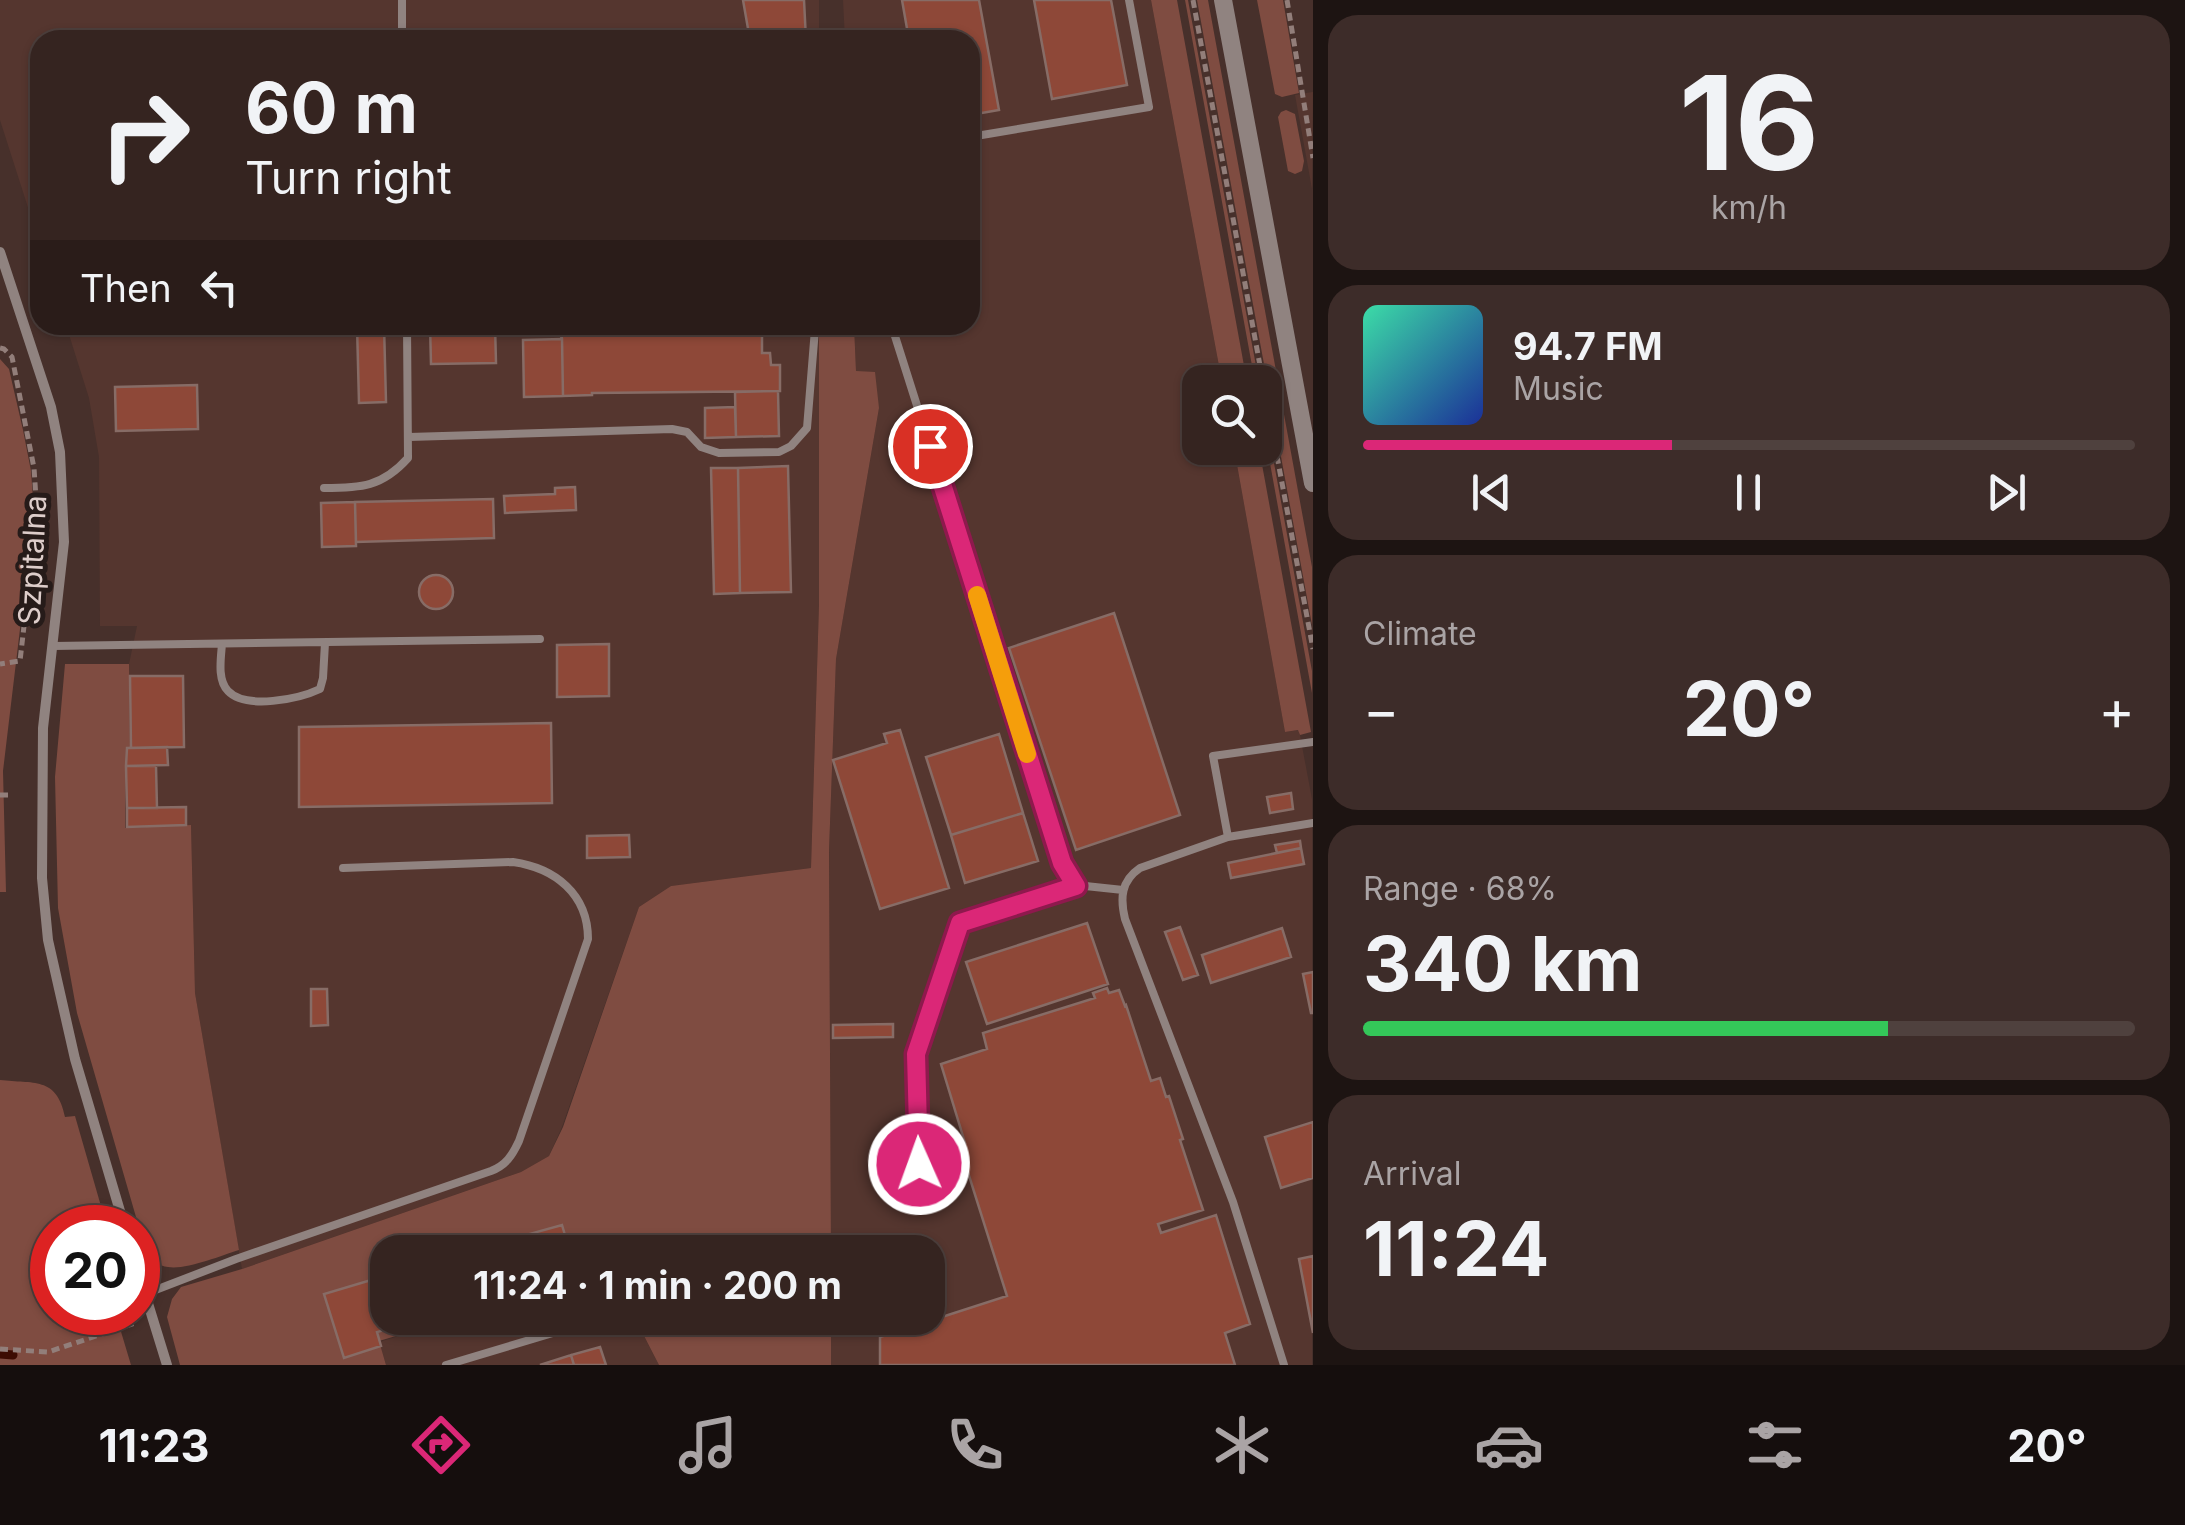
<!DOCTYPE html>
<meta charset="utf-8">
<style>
body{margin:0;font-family:Inter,sans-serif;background:#3d2c29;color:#f1f3f6;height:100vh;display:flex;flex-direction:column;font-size:38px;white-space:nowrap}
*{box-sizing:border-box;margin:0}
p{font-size:32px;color:#aaa4a5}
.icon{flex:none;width:55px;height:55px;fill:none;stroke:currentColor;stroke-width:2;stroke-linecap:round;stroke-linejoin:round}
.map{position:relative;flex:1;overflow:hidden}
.sheet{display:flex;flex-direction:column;gap:15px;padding:15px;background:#1d1412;width:872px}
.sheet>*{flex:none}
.top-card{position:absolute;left:30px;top:30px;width:950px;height:305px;border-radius:30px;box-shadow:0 2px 8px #0004,0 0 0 2px #4f413e;background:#352420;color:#f1f3f6;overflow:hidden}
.buttons{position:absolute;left:1182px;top:365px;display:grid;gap:20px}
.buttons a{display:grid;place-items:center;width:100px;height:100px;border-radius:20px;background:#352420;box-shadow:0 2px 8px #0004,0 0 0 2px #4f413e;font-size:50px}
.speed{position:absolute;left:30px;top:1205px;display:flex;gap:20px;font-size:50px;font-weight:700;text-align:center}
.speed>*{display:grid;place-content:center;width:130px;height:130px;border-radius:50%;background:#352420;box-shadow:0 2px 8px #0004,0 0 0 2px #4f413e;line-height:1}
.speed .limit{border:15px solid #d22;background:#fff;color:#111}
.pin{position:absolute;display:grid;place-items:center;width:85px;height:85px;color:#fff;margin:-42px;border:5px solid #fff;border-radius:50%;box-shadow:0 2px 10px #0007}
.me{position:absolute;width:110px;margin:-55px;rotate:358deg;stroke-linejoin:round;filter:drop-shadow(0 0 8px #0008)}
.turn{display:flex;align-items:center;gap:35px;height:210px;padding:0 50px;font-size:45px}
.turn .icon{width:130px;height:130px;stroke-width:2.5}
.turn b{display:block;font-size:70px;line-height:85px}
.then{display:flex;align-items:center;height:95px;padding:0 50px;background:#0003;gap:20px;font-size:38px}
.big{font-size:75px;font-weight:700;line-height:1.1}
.sheet .tile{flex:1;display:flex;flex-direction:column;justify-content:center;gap:15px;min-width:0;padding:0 35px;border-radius:30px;background:#3d2c29}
.sheet .dial{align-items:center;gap:0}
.dial b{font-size:130px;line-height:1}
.song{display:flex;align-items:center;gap:30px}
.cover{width:120px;height:120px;border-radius:15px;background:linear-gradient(135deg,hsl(160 70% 55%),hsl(230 70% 35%))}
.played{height:10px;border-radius:5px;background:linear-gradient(90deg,#db2777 40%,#4f413e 40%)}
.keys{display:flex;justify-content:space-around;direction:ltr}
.heat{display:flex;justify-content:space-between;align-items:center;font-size:55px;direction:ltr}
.charge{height:15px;border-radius:8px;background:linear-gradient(90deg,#34c759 68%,#4f413e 0)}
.trip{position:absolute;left:370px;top:1235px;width:575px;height:100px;border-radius:30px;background:#352420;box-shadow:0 2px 8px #0004,0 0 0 2px #4f413e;font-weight:700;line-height:100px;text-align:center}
.tabs{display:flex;height:160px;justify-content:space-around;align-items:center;background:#150e0d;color:#aaa4a5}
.tabs .icon{width:70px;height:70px}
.tabs .on{color:#db2777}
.tabs b{font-size:45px;color:#f1f3f6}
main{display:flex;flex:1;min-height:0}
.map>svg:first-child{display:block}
.built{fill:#55362f}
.green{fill:#7f4c41}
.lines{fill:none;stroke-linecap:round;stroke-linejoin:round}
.stream{stroke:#3d0c03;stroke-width:9}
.building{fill:#8e4838;stroke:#876c66;stroke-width:2.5}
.path{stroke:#927e7a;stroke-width:5;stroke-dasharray:8 5;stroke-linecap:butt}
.service{stroke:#908380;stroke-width:8}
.minor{stroke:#908380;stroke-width:10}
.tertiary{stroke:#908380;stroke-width:18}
.route-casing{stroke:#8e194d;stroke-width:25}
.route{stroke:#db2777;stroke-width:18}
.slow{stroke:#f59e0b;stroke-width:18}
.labels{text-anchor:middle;stroke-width:10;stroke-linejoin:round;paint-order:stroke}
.street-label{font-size:30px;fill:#ddcdca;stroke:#261b19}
</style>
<main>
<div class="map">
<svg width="1313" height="1365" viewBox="0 0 1313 1365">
<rect width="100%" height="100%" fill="#47302b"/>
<path class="built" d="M0,0H819V40H40V245L0,120Z
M843,0H1151L1222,382H1200V448H1234L1285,732L1299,730L1312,799V1365H831V1318H928V1252H831L829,851L836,659L879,408L856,371L854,325H970V40H845Z
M1312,92H1313L1312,189L1295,95Z
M66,325H819V604L811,868L671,886L639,907L562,1127L549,1156L521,1172L242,1269L195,993L191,826L125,829L126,747L130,746L129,664L137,626H100L99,457L89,398Z
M457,1318H630L642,1332L659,1365H386L379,1342Z"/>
<path class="green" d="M1151,0H1177L1247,382H1222Z
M1185,0H1188L1259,382H1255Z
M1197,0H1208L1312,567V625Z
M1257,0H1283L1299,93L1282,97L1275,94Z
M1286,110L1295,114L1304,161L1302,171L1295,174L1288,171L1278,117L1281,112Z
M819,325H854L856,371L875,372L879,408L836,659L829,851L831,1252H388V1318H457L379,1341L386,1365H180L167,1317L172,1299L181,1287L242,1269L521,1172L549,1156L563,1127L639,907L671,886L811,868L819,604Z
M0,359L9,369L23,430L31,471L34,512L3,771L6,892H0Z
M1265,414L1312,671V693L1265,436Z
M1234,448H1259L1311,732L1300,735L1298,730L1285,732Z
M65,664H129L130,747H126L125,828L191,825L195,993L239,1250C220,1256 186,1270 168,1267C159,1266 153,1261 147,1255L77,1013L58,908L55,777Z
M0,1080C33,1084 57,1076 65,1117L75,1116L107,1227L52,1228V1312L132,1313L134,1320L119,1325L131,1365H0Z
M630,1318H831V1365H659L642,1332Z"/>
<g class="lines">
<path class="stream" d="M0,1354L13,1355"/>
</g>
<path class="building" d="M743,0H804L806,40H750Z
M902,0H979L999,110L970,115V40H909Z
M1034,0H1111L1127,85L1052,99Z
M357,325H384L386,402L359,403Z
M430,325H495L496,363L431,364Z
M558,325H762V353H770L771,365H780V391L592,393V395L563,396L562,339Z
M562,339L563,396L524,397L523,340Z
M197,385L198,429L116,431L115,387Z
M778,391L779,436L736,437L735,392Z
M735,407L736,437L705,438V408Z
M788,466L791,592L740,593L738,468Z
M711,468H738L740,593L714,594Z
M575,487L576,510L505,513L504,496L555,494V488Z
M493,499L494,538L356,542L355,502Z
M355,502L356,546L322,547L321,503Z
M419 592a17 17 0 1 1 34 0a17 17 0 1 1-34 0Z
M1114,613L1180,815L1076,850L1009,648Z
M609,644V696L557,697V645Z
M130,676H183L184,747L131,748Z
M551,723L552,803L299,807V727Z
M900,730L949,888L880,909L833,760L887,743L884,734Z
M999,734L1023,813L951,835L926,757Z
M167,747L168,765L126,766L127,748Z
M126,766H156L157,808H127Z
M1291,793L1293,809L1270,813L1267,797Z
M186,807V825L127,827V808Z
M1023,813L1038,861L965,883L951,835Z
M629,835L630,857L587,858V836Z
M1300,841L1301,848L1277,853L1275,845Z
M1301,848L1304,864L1231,878L1228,863Z
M1087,923L1108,984L987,1024L966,962Z
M1180,927L1198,975L1183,980L1165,932Z
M1282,928L1291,957L1211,983L1202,955Z
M1313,972V1013H1311L1303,974Z
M1107,988L1109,993L1119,990L1125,1006L1126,1005L1151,1081L1160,1078L1166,1097L1169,1096L1183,1139L1180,1140L1203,1210L1158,1224L1161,1233L1216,1215L1250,1324L1225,1333L1235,1365H880V1337L1007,1296L959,1144L965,1143L941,1064L987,1049L983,1033L1095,998L1093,993Z
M311,989H327L328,1025L311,1026Z
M893,1024V1037L833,1038V1025Z
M1313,1122V1178L1281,1188L1265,1137Z
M562,1225L570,1252H465Z
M1313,1256V1333L1299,1259Z
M388,1275V1318H426L377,1332L381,1346L344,1358L324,1294Z
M600,1347L606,1365H574L571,1355Z
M571,1355L574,1365H540Z"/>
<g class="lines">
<path class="path" d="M1193,0L1263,382
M1287,0L1313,158
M0,348L4,349L12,357L34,468L37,513L20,661L0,664
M1265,392L1313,649
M0,795H8
M0,1349L48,1352L135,1323"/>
<path class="service" d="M402,0V40
M970,137L1149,107L1129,0
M893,325L894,333L1062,863L1076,885L1123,890
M409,437L672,429L687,432L701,447L719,453L779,452L791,446L807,428L815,329
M324,488C361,488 382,487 408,458L407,325
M222,644C221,658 217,680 228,691C246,710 299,699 320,689L323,678L325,643
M53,646L540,639
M1228,837L1313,823
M920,1201L916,1055L960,923L1076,885
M145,1294L236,1259L491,1171C506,1165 512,1156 519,1141L588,939C588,894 555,868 513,862L343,868
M446,1365L603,1318
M1284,1365L1233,1202L1125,919C1120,898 1121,881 1140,868L1228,837L1213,756L1313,742"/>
<path class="minor" d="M0,252L51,407L60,452L64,542L43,728L42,878L48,940L75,1059L125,1228
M138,1271L167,1365"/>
<path class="tertiary" d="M1223,0L1313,483"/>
</g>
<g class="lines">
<defs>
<path id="route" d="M919,1164L916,1054L960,923L1076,886L1062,863L930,446"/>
</defs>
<use href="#route" class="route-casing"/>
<use href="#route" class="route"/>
<path class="slow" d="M977,595L1027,754"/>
</g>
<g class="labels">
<g class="street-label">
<text transform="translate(33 560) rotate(-87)" y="10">Szpitalna</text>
</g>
</g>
</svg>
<div class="buttons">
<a><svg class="icon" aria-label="search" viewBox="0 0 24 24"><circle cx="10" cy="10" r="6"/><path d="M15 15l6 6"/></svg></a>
</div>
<div class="speed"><div class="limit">20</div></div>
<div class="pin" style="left:930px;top:446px;background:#d93025"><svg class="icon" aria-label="arrive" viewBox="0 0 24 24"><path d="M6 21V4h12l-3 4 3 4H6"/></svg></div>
<svg class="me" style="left:919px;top:1164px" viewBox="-20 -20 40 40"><circle r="17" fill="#db2777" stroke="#fff" stroke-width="3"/><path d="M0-11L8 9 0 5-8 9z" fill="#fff"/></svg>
<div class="trip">11:24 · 1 min · 200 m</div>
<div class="top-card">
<div class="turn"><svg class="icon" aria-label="right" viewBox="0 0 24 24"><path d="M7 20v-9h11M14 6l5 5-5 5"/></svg><div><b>60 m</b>Turn right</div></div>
<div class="then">Then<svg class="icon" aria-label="left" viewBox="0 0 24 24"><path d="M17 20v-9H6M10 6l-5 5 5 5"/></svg></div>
</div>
</div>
<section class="sheet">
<div class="tile dial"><b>16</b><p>km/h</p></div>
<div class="tile">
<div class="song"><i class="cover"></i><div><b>94.7 FM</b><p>Music</p></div></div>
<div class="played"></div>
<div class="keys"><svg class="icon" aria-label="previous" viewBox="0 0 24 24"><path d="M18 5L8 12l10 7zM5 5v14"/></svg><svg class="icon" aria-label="pause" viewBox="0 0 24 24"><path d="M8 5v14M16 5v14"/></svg><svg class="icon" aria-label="next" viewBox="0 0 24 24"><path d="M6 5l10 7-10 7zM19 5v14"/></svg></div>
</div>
<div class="tile"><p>Climate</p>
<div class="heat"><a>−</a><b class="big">20°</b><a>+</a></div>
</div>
<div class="tile"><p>Range · 68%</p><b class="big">340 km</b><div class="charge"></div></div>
<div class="tile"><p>Arrival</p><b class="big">11:24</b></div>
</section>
</main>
<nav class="tabs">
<b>11:23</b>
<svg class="icon on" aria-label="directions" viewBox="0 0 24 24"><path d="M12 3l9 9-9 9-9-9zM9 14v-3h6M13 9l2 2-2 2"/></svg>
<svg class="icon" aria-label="music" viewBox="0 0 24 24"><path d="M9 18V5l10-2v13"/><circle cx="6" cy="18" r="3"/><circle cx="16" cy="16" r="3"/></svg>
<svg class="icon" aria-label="phone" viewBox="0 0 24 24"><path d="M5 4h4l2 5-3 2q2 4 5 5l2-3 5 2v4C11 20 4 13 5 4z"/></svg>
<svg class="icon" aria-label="climate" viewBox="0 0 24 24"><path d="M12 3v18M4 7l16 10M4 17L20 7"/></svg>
<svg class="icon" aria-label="car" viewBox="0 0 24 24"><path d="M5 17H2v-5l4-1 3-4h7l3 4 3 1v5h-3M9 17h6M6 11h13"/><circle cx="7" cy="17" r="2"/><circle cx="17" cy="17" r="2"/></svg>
<svg class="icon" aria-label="filters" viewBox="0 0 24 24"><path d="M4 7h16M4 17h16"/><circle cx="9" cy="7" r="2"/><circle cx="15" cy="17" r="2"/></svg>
<b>20°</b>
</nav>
